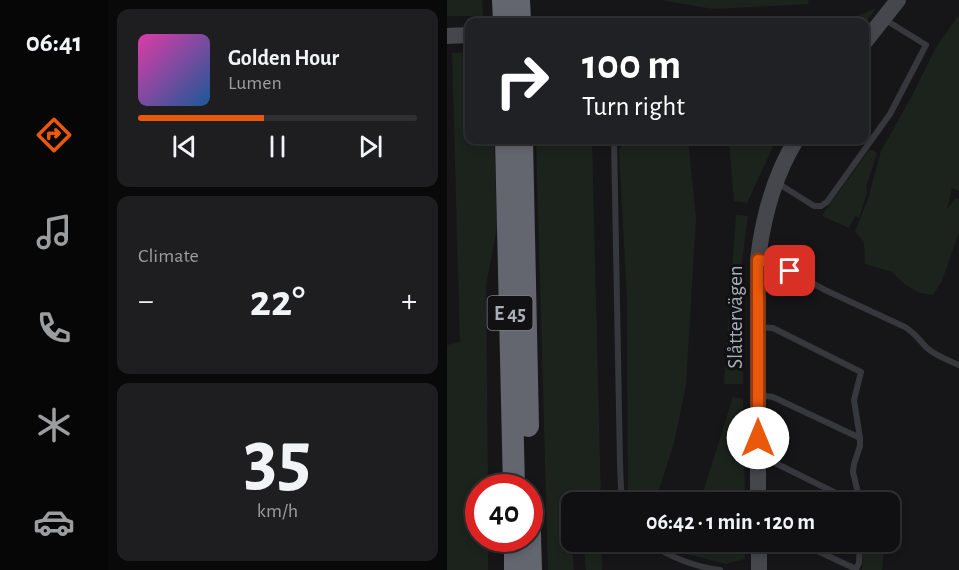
<!DOCTYPE html>
<meta charset="utf-8">
<style>
body{margin:0;font-family:"Alegreya Sans",sans-serif;background:#1e1e20;color:#f1f3f6;height:100vh;display:flex;flex-direction:column;font-size:22px;white-space:nowrap}
*{box-sizing:border-box;margin:0}
p{font-size:20px;color:#9c9d9f}
.icon{flex:none;width:33px;height:33px;fill:none;stroke:currentColor;stroke-width:2;stroke-linecap:round;stroke-linejoin:round}
.map{position:relative;flex:1;overflow:hidden}
.panel{display:flex;flex-direction:column;gap:9px;padding:9px;background:#09090a;width:339px}
.panel>*{flex:none}
.top-card{position:absolute;left:18px;top:18px;width:404px;height:126px;border-radius:12px;box-shadow:0 3px 9px #0003,0 0 0 2px #303032;background:#202124;color:#fff;overflow:hidden}
.speed{position:absolute;left:18px;top:474px;display:flex;gap:12px;font-size:30px;font-weight:700;text-align:center}
.speed>*{display:grid;place-content:center;width:78px;height:78px;border-radius:50%;background:#101012;box-shadow:0 3px 9px #0003,0 0 0 2px #303032;line-height:1}
.speed .limit{border:9px solid #d22;background:#fff;color:#111}
.pin{position:absolute;display:grid;place-items:center;width:51px;height:51px;color:#fff;margin:-26px;border-radius:12px;box-shadow:0 3px 9px #0006}
.me{position:absolute;width:66px;margin:-33px;rotate:0deg;stroke-linejoin:round;filter:drop-shadow(0 0 4px #0008)}
.turn{display:flex;align-items:center;gap:21px;height:126px;padding:0 18px;font-size:27px}
.turn .icon{width:78px;height:78px;stroke-width:2.5}
.turn b{display:block;font-size:42px;line-height:51px}
.big{font-size:45px;font-weight:700;line-height:1.1}
.panel .card{flex:1;display:flex;flex-direction:column;justify-content:center;gap:9px;min-width:0;padding:0 21px;border-radius:12px;background:#1e1e20}
.panel .dial{align-items:center;gap:0}
.dial b{font-size:78px;line-height:1}
.song{display:flex;align-items:center;gap:18px}
.cover{width:72px;height:72px;border-radius:9px;background:linear-gradient(135deg,hsl(320 70% 55%),hsl(210 70% 35%))}
.played{height:6px;border-radius:3px;background:linear-gradient(90deg,#ea580c 45%,#303032 45%)}
.keys{display:flex;justify-content:space-around;direction:ltr}
.heat{display:flex;justify-content:space-between;align-items:center;font-size:33px;direction:ltr}
.trip{position:absolute;left:114px;top:492px;width:339px;height:60px;border-radius:12px;background:#101012;box-shadow:0 3px 9px #0003,0 0 0 2px #303032;font-weight:700;line-height:60px;text-align:center}
main{display:flex;flex:1;min-height:0}
.tab-bar{display:flex;flex-direction:column;width:108px;justify-content:space-around;align-items:center;background:#060607;color:#9c9d9f}
.tab-bar .icon{width:42px;height:42px}
.tab-bar .selected{color:#ea580c}
.tab-bar b{font-size:27px;color:#f1f3f6}
.map>svg:first-child{display:block}
.green{fill:#1c231d}
.lines{fill:none;stroke-linecap:round;stroke-linejoin:round}
.lane{stroke:#37383d;stroke-width:6}
.secondary{stroke:#45474d;stroke-width:16}
.highway{stroke:#63666e;stroke-width:22}
.route-casing{stroke:#983908;stroke-width:15}
.route{stroke:#ea580c;stroke-width:10}
.labels{text-anchor:middle;stroke-width:6;stroke-linejoin:round;paint-order:stroke}
.shield{fill:#111113;stroke:#7b7e86;stroke-width:1.5}
.shield-label{font-size:20px;font-weight:bold;fill:#a8adb8}
.street-label{font-size:21px;fill:#a8adb8;stroke:#111113}
</style>
<main>
<nav class="tab-bar">
<b>06:41</b>
<svg class="icon selected" aria-label="directions" viewBox="0 0 24 24"><path d="M12 3l9 9-9 9-9-9zM9 14v-3h6M13 9l2 2-2 2"/></svg>
<svg class="icon" aria-label="music" viewBox="0 0 24 24"><path d="M9 18V5l10-2v13"/><circle cx="6" cy="18" r="3"/><circle cx="16" cy="16" r="3"/></svg>
<svg class="icon" aria-label="phone" viewBox="0 0 24 24"><path d="M5 4h4l2 5-3 2q2 4 5 5l2-3 5 2v4C11 20 4 13 5 4z"/></svg>
<svg class="icon" aria-label="climate" viewBox="0 0 24 24"><path d="M12 3v18M4 7l16 10M4 17L20 7"/></svg>
<svg class="icon" aria-label="car" viewBox="0 0 24 24"><path d="M5 17H2v-5l4-1 3-4h7l3 4 3 1v5h-3M9 17h6M6 11h13"/><circle cx="7" cy="17" r="2"/><circle cx="17" cy="17" r="2"/></svg>
</nav>
<section class="panel">
<div class="card">
<div class="song"><i class="cover"></i><div><b>Golden Hour</b><p>Lumen</p></div></div>
<div class="played"></div>
<div class="keys"><svg class="icon" aria-label="previous" viewBox="0 0 24 24"><path d="M18 5L8 12l10 7zM5 5v14"/></svg><svg class="icon" aria-label="pause" viewBox="0 0 24 24"><path d="M8 5v14M16 5v14"/></svg><svg class="icon" aria-label="next" viewBox="0 0 24 24"><path d="M6 5l10 7-10 7zM19 5v14"/></svg></div>
</div>
<div class="card"><p>Climate</p>
<div class="heat"><a>−</a><b class="big">22°</b><a>+</a></div>
</div>
<div class="card dial"><b>35</b><p>km/h</p></div>
</section>
<div class="map">
<svg width="512" height="570" viewBox="0 0 512 570">
<rect width="100%" height="100%" fill="#161618"/>
<path class="green" d="M0,0H35L36,16H0Z
M214,0H361L362,4L266,9Z
M429,8L417,26V22H287L288,20L406,18Z
M512,15V191L505,188L500,210L508,198L512,199V232L495,281L486,295L473,293L459,285L445,272L418,264L417,242L408,231L421,199L434,151L466,94L489,47Z
M22,52V140H47L50,228L39,286L41,487L32,488V538L41,539V570H0V345L13,342L5,53Z
M89,140H145L154,502H124V509H122L127,570H101Z
M194,140H241L249,218L239,385L227,443L208,502H185L181,495L180,298L172,150L175,144L180,142Z
M282,140H329L300,203L287,201Z
M423,149L430,153L419,187L420,193L412,218L408,216L402,228L375,216L378,211Z
M289,215L301,216L294,268L296,384H277Z
M286,397L296,399L298,502H253Z
M136,542H154L155,570H139Z
M240,542H298V559L279,564L236,553Z
M417,542H438L435,570H415Z"/>
<g class="lines">
<path class="lane" d="M167,140L173,463L174,489L177,502
M329,182L367,206H374L380,202L443,114L479,45L437,19
M313,260L326,262L378,290L458,327C469,334 472,340 480,348C489,356 501,360 512,365
M313,327L326,328L414,372L407,400L413,438V446L407,464L406,472L413,502
M312,395L326,397L413,438
M313,460L324,461L407,502
M202,542C221,557 249,567 273,570
M351,542L409,569L412,563L413,542"/>
<path class="secondary" d="M0,36L22,35
M417,43L451,0
M311,502V259C316,217 327,176 349,140
M312,542V570"/>
<path class="highway" d="M56,0L57,22
M72,0L73,22
M59,140L67,488
M75,140L81,426
M82,500L84,570
M68,538V570"/>
</g>
<g class="lines">
<defs>
<path id="route" d="M311,438V260L326,262L343,271"/>
</defs>
<use href="#route" class="route-casing"/>
<use href="#route" class="route"/>
</g>
<g class="labels">
<rect class="shield" x="40.5" y="296" width="45" height="34" rx="4.5"/>
<g class="shield-label">
<text x="63" y="320">E 45</text>
</g>
<g class="street-label">
<text transform="translate(288 317) rotate(-90)" y="7">Slåttervägen</text>
</g>
</g>
</svg>
<div class="speed"><div class="limit">40</div></div>
<div class="pin" style="left:343px;top:271px;background:#d93025"><svg class="icon" aria-label="arrive" viewBox="0 0 24 24"><path d="M6 21V4h12l-3 4 3 4H6"/></svg></div>
<svg class="me" style="left:311px;top:438px" viewBox="-20 -20 40 40"><circle r="19" fill="#fff"/><path d="M0-13L10 11 0 6-10 11z" fill="#ea580c"/></svg>
<div class="trip">06:42 · 1 min · 120 m</div>
<div class="top-card">
<div class="turn"><svg class="icon" aria-label="right" viewBox="0 0 24 24"><path d="M7 20v-9h11M14 6l5 5-5 5"/></svg><div><b>100 m</b>Turn right</div></div>
</div>
</div>
</main>
